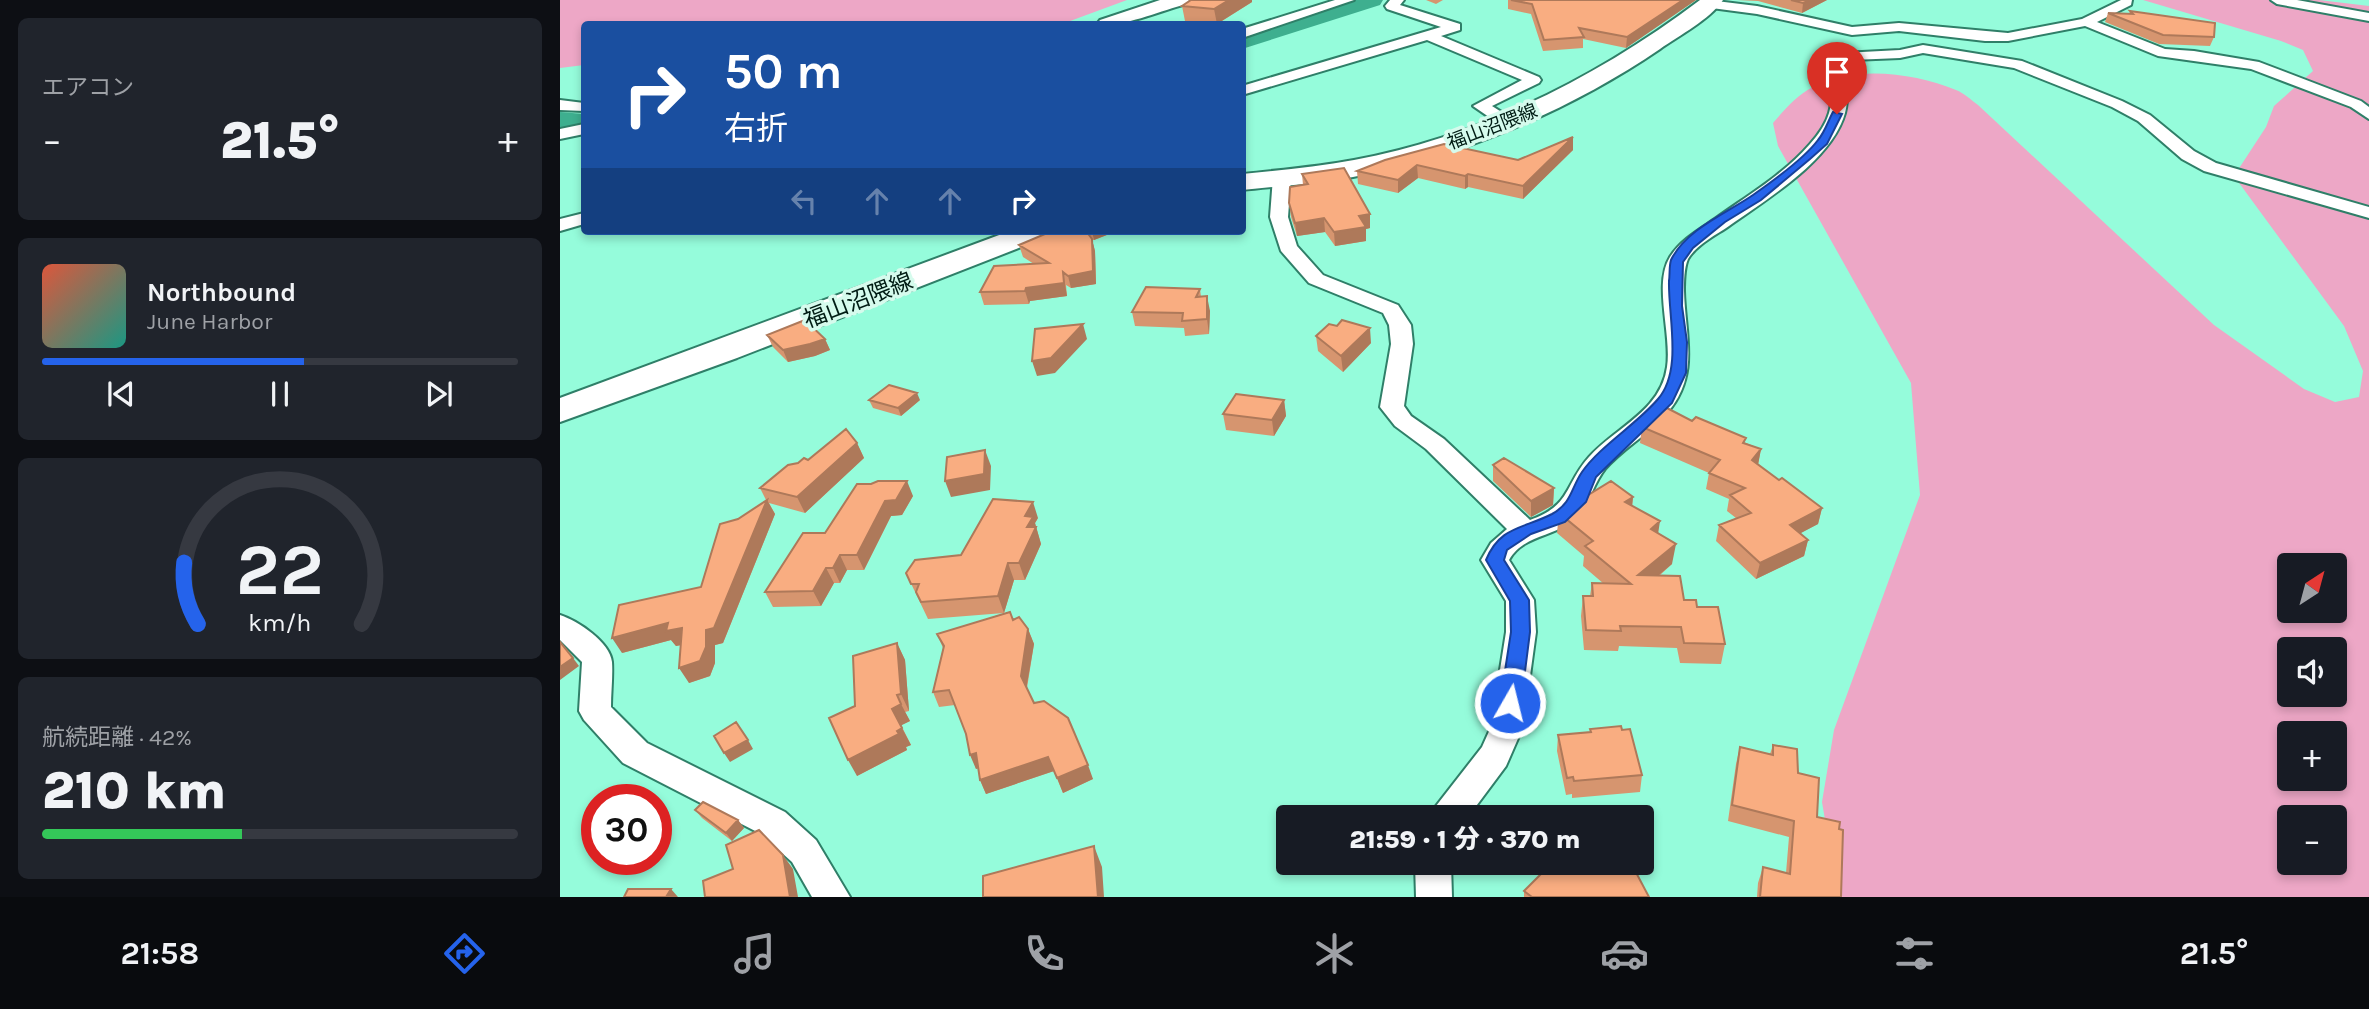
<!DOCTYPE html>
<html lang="ja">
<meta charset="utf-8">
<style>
body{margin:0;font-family:Karla,"Noto Sans JP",sans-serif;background:#20242c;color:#f1f3f6;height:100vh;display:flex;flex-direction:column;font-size:26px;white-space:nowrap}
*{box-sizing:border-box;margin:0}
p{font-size:23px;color:#9ea1a6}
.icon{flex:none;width:38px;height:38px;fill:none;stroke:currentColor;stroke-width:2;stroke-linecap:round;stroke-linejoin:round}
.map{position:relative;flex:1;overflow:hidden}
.panel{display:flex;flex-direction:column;gap:18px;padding:18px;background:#0d0f14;width:560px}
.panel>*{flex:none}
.top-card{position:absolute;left:21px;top:21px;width:665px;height:214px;border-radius:7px;box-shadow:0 4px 10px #0003;background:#1a4fa0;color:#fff;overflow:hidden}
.needle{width:46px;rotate:36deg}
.controls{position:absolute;left:1717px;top:553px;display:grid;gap:14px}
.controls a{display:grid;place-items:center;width:70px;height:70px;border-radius:7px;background:#171b24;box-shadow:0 4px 10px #0003;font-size:35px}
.speed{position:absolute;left:21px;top:784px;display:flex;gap:14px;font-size:35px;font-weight:700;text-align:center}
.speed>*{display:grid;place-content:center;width:91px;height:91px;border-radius:50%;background:#171b24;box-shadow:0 4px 10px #0003;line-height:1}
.speed .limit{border:10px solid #d22;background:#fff;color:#111}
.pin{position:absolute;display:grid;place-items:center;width:60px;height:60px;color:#fff;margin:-72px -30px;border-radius:50% 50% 50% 0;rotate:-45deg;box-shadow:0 0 7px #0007}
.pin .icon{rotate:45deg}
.me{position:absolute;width:77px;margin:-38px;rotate:8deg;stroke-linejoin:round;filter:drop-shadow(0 0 5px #0008)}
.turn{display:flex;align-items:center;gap:24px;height:147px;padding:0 28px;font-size:32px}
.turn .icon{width:91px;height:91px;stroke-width:2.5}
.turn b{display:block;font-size:49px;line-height:60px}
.lanes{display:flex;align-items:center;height:66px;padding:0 28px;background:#0003;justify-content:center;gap:35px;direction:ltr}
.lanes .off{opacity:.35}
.big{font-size:52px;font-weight:800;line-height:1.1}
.panel .card{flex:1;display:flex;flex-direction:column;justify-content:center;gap:10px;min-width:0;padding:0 24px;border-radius:10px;background:#20242c}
.panel .dial{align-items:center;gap:0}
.dial svg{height:182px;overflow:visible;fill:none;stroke:#363941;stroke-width:7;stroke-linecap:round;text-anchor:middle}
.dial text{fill:#f1f3f6;stroke:none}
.song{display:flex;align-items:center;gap:21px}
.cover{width:84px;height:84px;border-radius:10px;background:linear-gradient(135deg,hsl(10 70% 55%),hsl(170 70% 35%))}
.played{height:7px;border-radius:4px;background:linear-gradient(90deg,#2563eb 55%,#363941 55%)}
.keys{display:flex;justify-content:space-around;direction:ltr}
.heat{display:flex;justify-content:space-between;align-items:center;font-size:38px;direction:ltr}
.charge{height:10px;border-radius:5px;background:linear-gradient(90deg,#34c759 42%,#363941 0)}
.trip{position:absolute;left:716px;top:805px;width:378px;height:70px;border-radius:7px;background:#171b24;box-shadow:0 4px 10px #0003;font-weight:800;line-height:70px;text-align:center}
.dock{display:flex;height:112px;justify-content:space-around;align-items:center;background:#090b0e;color:#9ea1a6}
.dock .icon{width:49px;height:49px}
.dock .on{color:#2563eb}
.dock b{font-size:32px;color:#f1f3f6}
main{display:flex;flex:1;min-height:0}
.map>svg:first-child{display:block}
.green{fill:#eda7c6;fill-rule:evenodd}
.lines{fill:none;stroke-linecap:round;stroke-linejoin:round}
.river{fill:#3eaf8f;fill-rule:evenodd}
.street-casing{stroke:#2f7f68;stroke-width:4}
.secondary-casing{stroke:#2f7f68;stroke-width:4}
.primary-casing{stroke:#2f7f68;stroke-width:4}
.street{fill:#fff;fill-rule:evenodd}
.secondary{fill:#fff;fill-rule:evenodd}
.primary{fill:#fff;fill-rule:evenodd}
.wall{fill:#d6956f}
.shaded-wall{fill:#ae795a}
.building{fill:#f9ad81;stroke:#ae795a;stroke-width:2}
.route{fill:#2563eb;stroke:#184099;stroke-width:2}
.labels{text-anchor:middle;stroke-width:7;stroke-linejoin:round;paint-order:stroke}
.far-street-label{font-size:19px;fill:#001c14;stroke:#d6fbed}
.street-label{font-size:23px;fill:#001c14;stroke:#d6fbed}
</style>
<main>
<section class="panel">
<div class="card"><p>エアコン</p>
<div class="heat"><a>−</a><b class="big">21.5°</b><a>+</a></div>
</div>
<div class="card">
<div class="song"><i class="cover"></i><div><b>Northbound</b><p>June Harbor</p></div></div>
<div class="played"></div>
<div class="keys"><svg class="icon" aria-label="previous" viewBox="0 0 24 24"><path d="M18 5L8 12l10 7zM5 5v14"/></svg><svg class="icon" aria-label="pause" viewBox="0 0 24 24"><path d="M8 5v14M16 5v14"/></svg><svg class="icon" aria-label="next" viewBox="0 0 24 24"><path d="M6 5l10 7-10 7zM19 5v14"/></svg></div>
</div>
<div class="card dial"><svg viewBox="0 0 100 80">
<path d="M14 69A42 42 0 1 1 86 69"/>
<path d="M14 69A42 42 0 0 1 8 42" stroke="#2563eb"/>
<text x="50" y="56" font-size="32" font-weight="700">22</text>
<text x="50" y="72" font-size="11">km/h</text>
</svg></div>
<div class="card"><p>航続距離 · 42%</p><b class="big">210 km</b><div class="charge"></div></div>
</section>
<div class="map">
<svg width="1809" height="897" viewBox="0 0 1809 897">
<rect width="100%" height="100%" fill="#95fcdb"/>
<path class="green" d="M0,0H567L502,24H24V65L0,68Z
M1583,0H1759L1809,6V897H1278L1262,802L1274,730L1360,495L1351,383L1218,146L1213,123C1225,109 1237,95 1253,87C1295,65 1354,73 1396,90C1404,93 1411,100 1418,105L1654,325L1744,389L1775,402L1799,397L1803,371L1784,326L1674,176L1706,127L1714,106L1753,71L1743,50L1721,41ZM1729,565H1774V611H1729ZM1729,649H1774V695H1729ZM1729,733H1774V779H1729ZM1729,817H1774V863H1729Z"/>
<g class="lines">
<path class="river" d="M789,0H823L820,5L682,49V34Z
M0,112L24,114V130L0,128Z"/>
<defs>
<path id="street" d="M775,0H794L682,38V29Z
M830,0H844L840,5L900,24V30L881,36L979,77L981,80L979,83L932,106L954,120L956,123L954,126H942L913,106L962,80L867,40L682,95V86L881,27L827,9L825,6Z
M1148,0L1197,6L1292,27L1339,23L1448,33L1522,19L1561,0H1572L1571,5L1537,22L1605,49L1634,51L1699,62L1801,101L1809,107V119L1791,107L1691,69L1598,56L1525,26L1448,41H1425L1339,31L1292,35L1197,14L1144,7L1142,4Z
M1711,0H1737L1809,13V21L1717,4Z
M1363,45L1462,61L1562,101L1590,115L1634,151L1656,163L1809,207V218L1644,171L1622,159L1578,121L1552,107L1454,68L1363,53L1340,58L1292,60L1287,65C1287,80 1289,98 1285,113C1272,160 1207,199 1169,226C1156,235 1136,245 1128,259C1124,268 1124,281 1124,291C1125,335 1140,374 1108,412C1090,434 1064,447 1045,469C1030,488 1029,512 1007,525C987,537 961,538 949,560L974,600L976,632L963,727L946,766L908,817H871L876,806L922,747L931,727L946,632V601L921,560L931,543L947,529L866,449L835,426L820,407L831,344L829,325L823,313L749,283L721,251L710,217L713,177L722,172L731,177L728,217L737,246L763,275L838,305L851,325L853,344L844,406L851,416L884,439L970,520C1012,505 1004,485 1029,457C1056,427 1101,411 1107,367C1112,335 1093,284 1110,257C1121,239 1142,228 1159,216C1190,194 1225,173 1250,144C1258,135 1266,124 1269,113C1276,90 1265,71 1283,53L1340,50Z
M0,100L24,103V111L0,110Z
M24,124V134L0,139V129Z
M24,213V224L0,231V219Z
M0,615C18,621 50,642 52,662C53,676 51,692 51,707L87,743L225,812L256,840L290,897H252L232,862L201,834L63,763L24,720L19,711L22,662L0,640Z
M855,863H891L892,897H856Z"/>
<path id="secondary" d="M600,0H629L627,4C598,11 567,27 537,24L540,20Z"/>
<path id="primary" d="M1140,0H1163C1149,20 1120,35 1100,49C1009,111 902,156 793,177C757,184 719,186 682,190V174C720,170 757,167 794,160C921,136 1038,77 1140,0Z
M450,231H492L487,237L177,358L0,422V398Z"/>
</defs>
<use href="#street" class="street-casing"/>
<use href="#secondary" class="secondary-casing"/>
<use href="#primary" class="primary-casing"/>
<use href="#street" class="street"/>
<use href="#secondary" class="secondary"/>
<use href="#primary" class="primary"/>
</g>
<path class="wall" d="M631,0H692V2L657,24L625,21L622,6Z
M866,0H883L876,4Z
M948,0H1136L1066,48L1023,39V48L983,51L971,14L948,9Z
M1177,0H1267L1242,13L1198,1Z
M1570,11L1654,37L1650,46L1599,44L1545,22L1548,13L1569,14Z
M1013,137V150L963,199L908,187L905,189L858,178L838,193L798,184L797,171L825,160H958Z
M742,174L810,228L806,229V241L775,246L765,232L737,236L731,217L729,203L743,185Z
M492,231H557L534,240H532L535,251L536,284L511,288L506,285L507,296L470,301L469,304L424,305L420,292L474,264L463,257L459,245Z
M640,289L641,297L650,311L649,334L625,336L624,328L575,326L572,312Z
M207,335L265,339L270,350L255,356L228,362L213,347Z
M756,336L811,343L783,372L758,351Z
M309,400H360L341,416L313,408Z
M724,400L726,416L714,436L666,430L663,414Z
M1132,421L1201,449L1198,464L1219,480L1262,508L1258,524L1240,533L1248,540L1244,556L1196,579L1156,541L1159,525L1176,518L1167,511L1169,499L1146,489L1149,473L1080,443L1082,427Z
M297,443L304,458L245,513L209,503L215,514L163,643L155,645V663L150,676L129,683L121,645L116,646L111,640L62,653L141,587L178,519L206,500L200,488L238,463Z
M933,465L994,488L993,505L971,517L933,481Z
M311,484L353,496L342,515L331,516L304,570H287L280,583H274L261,606L213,607L205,592L265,533Z
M1073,497L1072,506L1098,534L1112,564L1099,576L1124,600L1137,607L1165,644L1161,664L1120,663L1117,648L1059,646L1058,651L1024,650L1021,616L1023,596H1030L1032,583L1044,584L1023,566L1024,556L997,533L999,513Z
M478,518L475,523L481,544L465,580H454L444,613L368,619L346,573L401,555Z
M453,620L468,629L474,644L467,688L474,703L533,779L503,793L494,771L426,794L420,780L418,768L416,769L406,734L395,705L379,707L373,692L383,648L377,634Z
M337,643L345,660L349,711L345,712L350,721L341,725L351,745L346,747L347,750L297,776L295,706Z
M1030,729L1062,730L1082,775L1080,792L1012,798V794L1006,795L997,751L998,735L1030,732Z
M1213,745L1238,773L1257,817L1279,829L1281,897H1197L1198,883L1203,867L1226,873L1229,837L1168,821L1176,764L1180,747L1210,754Z
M135,810L178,820L184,828L172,841L142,818Z
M964,891L1089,897H964Z"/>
<path class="shaded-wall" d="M669,0H692V2L657,24L654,9Z
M1123,0H1136L1066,48L1067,37Z
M1250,0H1267L1242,13L1243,3Z
M1013,137V150L963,199V186Z
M857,165L858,178L838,193V180Z
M908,174V187L905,189V176Z
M810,214V228L806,229V241L775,246L774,232L799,216Z
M764,218L765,232L737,236L735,223Z
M532,231H557L534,240Z
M532,239L535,251L536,284L511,288L508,276Z
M503,272L507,296L470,301L469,304L465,291L466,288Z
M647,296L650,311L649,334L647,319Z
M523,324L527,339L495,373L477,376L472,361Z
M810,328L811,343L783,372L781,356Z
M265,339L270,350L255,356L228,362L223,350Z
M357,393L360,400L341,416L338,408Z
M724,400L726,416L714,436L712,420Z
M297,443L304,458L245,513L237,497Z
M1201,449L1198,465L1192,460Z
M425,450L431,466L430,490L391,497L385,481Z
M347,481L353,496L342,515L331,516L304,570L297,555L325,501Z
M994,488L993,505L971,517V501Z
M1073,497L1071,517L1065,502Z
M207,500L215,514L163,643L155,645V663L150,676L129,683L119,668L146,630Z
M473,502L478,518L475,523L481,544L465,580L459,563L465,516Z
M1262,508L1258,524L1226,541L1230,525Z
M1100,521L1097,541L1091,529Z
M1248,540L1244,556L1196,579L1200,563Z
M1116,544L1112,564L1075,595L1078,575Z
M280,555L287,570L280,583L273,568Z
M448,563L454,580L444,613L438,596Z
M266,568L274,583L261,606L253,591Z
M108,623L122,628L132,643L116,646L111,640L62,653L52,638Z
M468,629L474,644L466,690L461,676Z
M337,643L345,660L349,711L341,694Z
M13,658L19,666L0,680V667Z
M341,704L350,721L340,726L332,709Z
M342,728L351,745L346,747L347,750L297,776L288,760Z
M188,740L193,749L170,762L164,753Z
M416,753L422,767L416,769L410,755Z
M488,757L494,771L426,794L420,780Z
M528,765L533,779L503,793L497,778Z
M178,820L184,828L172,841L166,833Z
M534,846L542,867L544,897H538Z
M223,855L233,869L238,897H230Z
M111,889L118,897H106Z"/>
<path class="building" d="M631,0H669L654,9L622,6Z
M951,0H1123L1067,37L1019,28L1024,37L984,40L972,4Z
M1231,0H1250L1243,3Z
M1570,11L1655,23L1654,37L1603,35L1548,13L1573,14Z
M1013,137L963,186L908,174L905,176L857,165L838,180L797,171L825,160L884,144L958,160Z
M784,168L810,214L799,216L806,227L774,232L764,218L735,223L729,203L730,187L748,184L742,174Z
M492,231H526L532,239L533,271L508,276L503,272L504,283L466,288L465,291L420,292L434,266L489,263L459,245Z
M586,287L640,289L636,297L647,296V319L622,321L623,313L572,312Z
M245,320L265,339L250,344L223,350L207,335Z
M782,320L810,328L781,356L756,336L769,324L777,326Z
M523,324L491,358L472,361L475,329Z
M329,385L357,393L338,408L309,400Z
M676,394L724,400L712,420L663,414Z
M1107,408L1132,421L1136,417L1186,438L1183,443L1201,449L1192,460L1219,480L1222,478L1262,508L1230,525L1248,540L1200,563L1159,525L1191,513L1170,495L1185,488L1149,473L1160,460L1082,427Z
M286,429L297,443L237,497L200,488L228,465L238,463L244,458L248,460Z
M425,450L424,474L385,481L387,457Z
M944,458L994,488L971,501L933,465Z
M318,481H347L336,500L325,501L297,555H280L273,568H266L253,591L205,592L243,533H265L297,484H311Z
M1051,481L1073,497L1065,502L1100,521L1091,529L1116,544L1078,575L1120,576L1124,600H1136L1137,607H1158L1165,644L1124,643L1121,627L1060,626L1061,631L1026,630L1023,596H1033L1032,583L1071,584L1025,546L1033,541L999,513Z
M433,499L473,502L465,516L473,517L467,527H476L459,563H448L438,596L361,602L356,592L359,584H351L346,573L355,560L401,555Z
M207,500L154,628L146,630V647L140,661L119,668L122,628L106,631L108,623L52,638L59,605L141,587L160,524L178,519Z
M450,612L453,620L459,617L468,629L461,676L474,703L484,701L508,718L528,765L497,778L488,757L420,780L416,753L410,755L406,734L389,690L373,692L384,646L377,634Z
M0,642L13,658L0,667Z
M337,643L341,694L337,695L341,704L332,709L342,728L337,731L339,734L288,760L269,718L295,706L293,656Z
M176,722L188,740L164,753L154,736Z
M1061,726L1062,730L1070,729L1082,775L1014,781L1013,777L1007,778L998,735L1031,732L1030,729Z
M1213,745L1237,749L1238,773L1259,778L1257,817L1280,822L1279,829L1283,830L1281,897H1200L1203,867L1230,874L1234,821L1172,805L1180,747L1213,755Z
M143,802L178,820L166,833L135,810Z
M199,830L223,855L230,897H145L143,881L173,869L166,845Z
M534,846L538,897H423V876Z
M992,863H1071L1089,897H972L964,891Z
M68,889H111L106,897H64Z"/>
<path class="route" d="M1273,112L1282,114L1267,144L1250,159L1201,200L1165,222L1133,248L1123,262L1122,306L1127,342L1126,373L1112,403L1036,477L1026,502L1005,522L971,534L947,550L944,560L969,600L970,632L961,703L958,709L950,711L943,709L940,703L951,632L950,601L926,560C940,526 963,529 992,514C1012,503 1011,488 1022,472C1040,446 1077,424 1098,399C1123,370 1108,316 1109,281C1110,275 1109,266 1111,260C1126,229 1167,213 1193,195C1213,181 1244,159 1258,140C1265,132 1268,121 1273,112Z"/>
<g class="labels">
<g class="far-street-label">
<text transform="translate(932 126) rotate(-21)" y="7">福山沼隈線</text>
</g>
<g class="street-label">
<text transform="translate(298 300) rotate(-21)" y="8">福山沼隈線</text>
</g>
</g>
</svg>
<div class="controls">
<a><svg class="needle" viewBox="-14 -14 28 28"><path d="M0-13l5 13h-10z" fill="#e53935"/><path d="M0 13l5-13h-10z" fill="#9ea1a6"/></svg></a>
<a><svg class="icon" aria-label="sound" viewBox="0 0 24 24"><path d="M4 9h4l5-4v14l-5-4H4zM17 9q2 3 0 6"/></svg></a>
<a>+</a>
<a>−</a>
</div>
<div class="speed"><div class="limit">30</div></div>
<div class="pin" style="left:1277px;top:114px;background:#d93025"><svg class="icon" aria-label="arrive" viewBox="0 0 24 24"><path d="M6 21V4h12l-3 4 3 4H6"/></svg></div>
<svg class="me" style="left:950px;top:703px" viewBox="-20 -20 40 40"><circle r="17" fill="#2563eb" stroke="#fff" stroke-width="3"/><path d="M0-11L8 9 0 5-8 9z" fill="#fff"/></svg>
<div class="trip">21:59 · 1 分 · 370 m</div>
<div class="top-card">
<div class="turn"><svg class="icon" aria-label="right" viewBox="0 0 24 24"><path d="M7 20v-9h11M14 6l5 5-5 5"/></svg><div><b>50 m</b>右折</div></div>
<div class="lanes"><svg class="icon off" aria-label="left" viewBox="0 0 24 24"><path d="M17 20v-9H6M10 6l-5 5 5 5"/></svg><svg class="icon off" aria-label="ahead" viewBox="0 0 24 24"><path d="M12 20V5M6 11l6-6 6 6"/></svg><svg class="icon off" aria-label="ahead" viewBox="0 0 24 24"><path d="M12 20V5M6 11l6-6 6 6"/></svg><svg class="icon" aria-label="right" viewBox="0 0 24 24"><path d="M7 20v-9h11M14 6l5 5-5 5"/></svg></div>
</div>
</div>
</main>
<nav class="dock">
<b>21:58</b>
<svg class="icon on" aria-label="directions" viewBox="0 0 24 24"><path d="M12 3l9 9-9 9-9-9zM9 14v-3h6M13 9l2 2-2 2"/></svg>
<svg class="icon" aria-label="music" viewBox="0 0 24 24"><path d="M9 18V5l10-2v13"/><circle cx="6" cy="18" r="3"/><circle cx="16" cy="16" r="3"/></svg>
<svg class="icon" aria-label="phone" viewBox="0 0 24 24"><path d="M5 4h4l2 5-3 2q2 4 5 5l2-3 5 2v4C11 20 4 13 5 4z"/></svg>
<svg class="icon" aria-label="climate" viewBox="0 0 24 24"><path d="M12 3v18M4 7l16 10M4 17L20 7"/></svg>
<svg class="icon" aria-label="car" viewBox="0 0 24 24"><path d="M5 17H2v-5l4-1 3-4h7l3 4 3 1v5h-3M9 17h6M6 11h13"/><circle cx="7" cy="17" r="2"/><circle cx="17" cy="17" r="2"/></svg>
<svg class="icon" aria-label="filters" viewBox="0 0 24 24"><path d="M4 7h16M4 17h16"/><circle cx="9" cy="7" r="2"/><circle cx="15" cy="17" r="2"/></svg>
<b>21.5°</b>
</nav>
